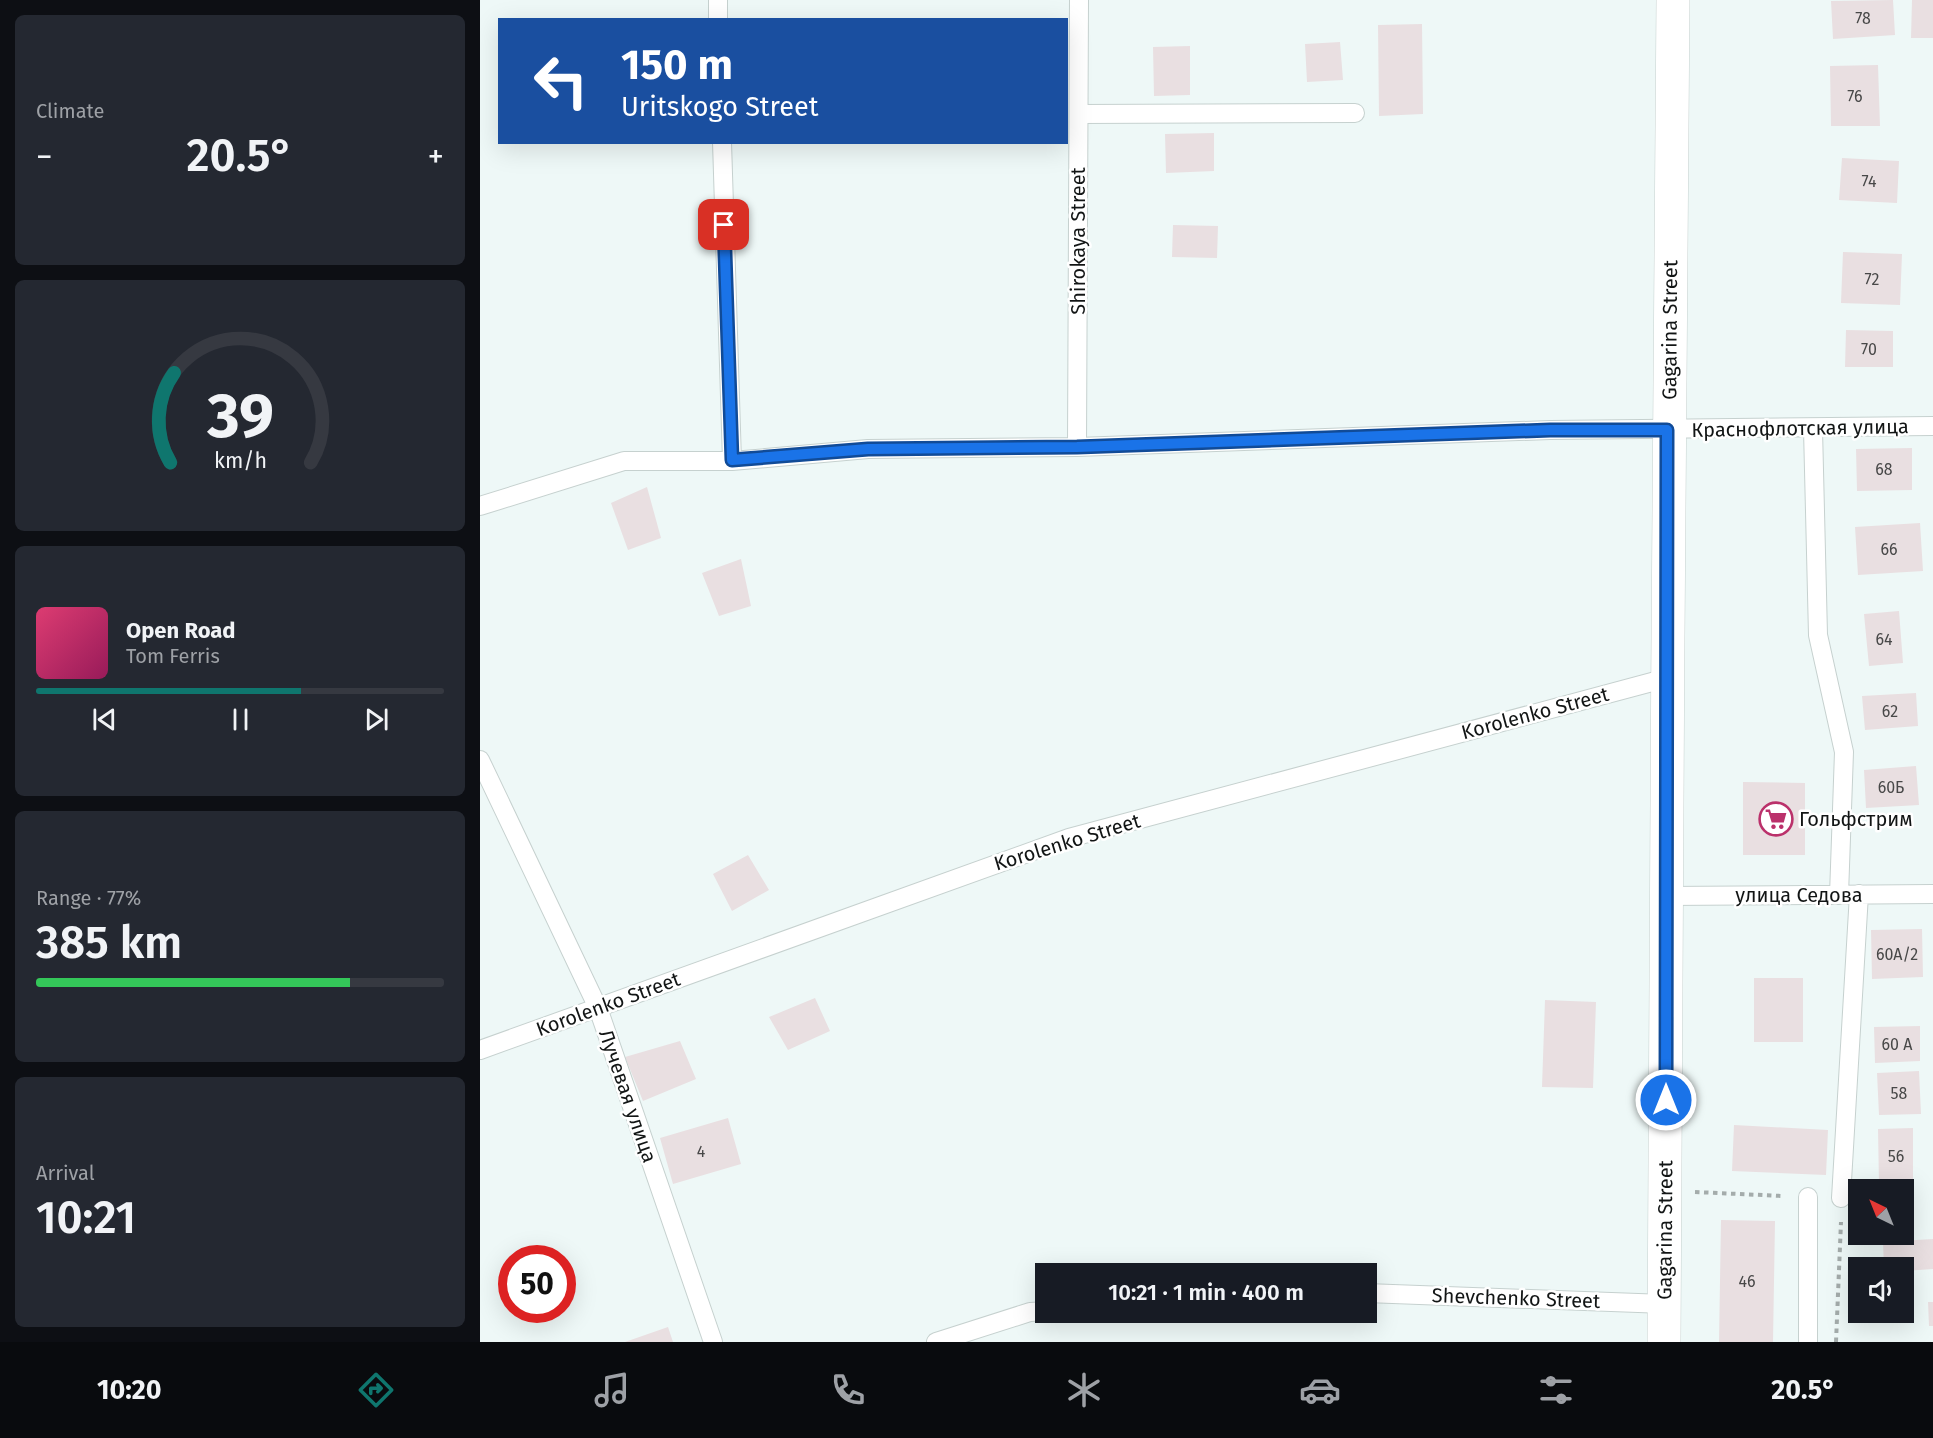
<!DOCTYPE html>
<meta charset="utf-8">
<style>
body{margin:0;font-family:"Fira Sans",sans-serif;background:#242831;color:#f1f3f6;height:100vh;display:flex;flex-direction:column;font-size:22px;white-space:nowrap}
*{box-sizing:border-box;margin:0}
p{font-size:20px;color:#9ea1a6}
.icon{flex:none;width:33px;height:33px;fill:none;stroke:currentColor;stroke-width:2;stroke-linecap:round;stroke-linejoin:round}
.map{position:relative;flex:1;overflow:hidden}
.sheet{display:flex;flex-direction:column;gap:15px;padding:15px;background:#0d0f14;width:480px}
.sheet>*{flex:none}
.banner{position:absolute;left:18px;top:18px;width:570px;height:126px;border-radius:0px;box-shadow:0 6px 24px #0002;background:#1a4fa0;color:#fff;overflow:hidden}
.needle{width:39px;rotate:317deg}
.fabs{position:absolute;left:1368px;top:1179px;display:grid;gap:12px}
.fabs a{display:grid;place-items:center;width:66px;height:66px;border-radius:0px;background:#171b24;box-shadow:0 6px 24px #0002;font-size:30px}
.speed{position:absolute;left:18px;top:1245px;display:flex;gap:12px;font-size:30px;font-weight:700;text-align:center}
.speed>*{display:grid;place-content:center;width:78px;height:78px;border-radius:50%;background:#171b24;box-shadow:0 6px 24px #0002;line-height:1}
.speed .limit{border:9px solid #d22;background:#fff;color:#111}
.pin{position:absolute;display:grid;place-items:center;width:51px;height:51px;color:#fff;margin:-26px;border-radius:12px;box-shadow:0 3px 9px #0006}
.me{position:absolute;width:66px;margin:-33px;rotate:0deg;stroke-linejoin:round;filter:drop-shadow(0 0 4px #0008)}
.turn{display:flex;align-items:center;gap:21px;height:126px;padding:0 24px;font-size:27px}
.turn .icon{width:78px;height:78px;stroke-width:2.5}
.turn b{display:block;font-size:42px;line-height:51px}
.big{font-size:45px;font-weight:600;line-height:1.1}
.sheet .card{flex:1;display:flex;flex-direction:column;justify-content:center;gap:9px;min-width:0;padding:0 21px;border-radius:9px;background:#242831}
.sheet .dial{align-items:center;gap:0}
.dial svg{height:156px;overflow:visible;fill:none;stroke:#363941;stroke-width:7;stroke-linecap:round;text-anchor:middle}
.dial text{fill:#f1f3f6;stroke:none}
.song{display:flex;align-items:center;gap:18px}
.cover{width:72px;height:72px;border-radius:9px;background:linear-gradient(135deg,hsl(340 70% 55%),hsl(330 70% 35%))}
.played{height:6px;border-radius:3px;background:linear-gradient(90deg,#0f766e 65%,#363941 65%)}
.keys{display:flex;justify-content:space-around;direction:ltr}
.heat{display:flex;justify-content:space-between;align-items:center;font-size:33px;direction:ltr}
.charge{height:9px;border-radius:4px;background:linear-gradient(90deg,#34c759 77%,#363941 0)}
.trip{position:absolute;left:555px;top:1263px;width:342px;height:60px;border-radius:0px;background:#171b24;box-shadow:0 6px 24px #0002;font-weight:600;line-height:60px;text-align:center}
.menu{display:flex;height:96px;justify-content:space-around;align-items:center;background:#090b0e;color:#9ea1a6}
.menu .icon{width:42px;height:42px}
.menu .current{color:#0f766e}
.menu b{font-size:27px;color:#f1f3f6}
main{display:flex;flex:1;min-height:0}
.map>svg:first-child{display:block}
.building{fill:#e9dfe1}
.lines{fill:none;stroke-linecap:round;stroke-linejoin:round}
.lane-casing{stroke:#c6d1cf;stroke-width:20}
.secondary-casing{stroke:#c6d1cf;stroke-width:34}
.path{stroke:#a4acab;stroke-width:4;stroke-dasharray:4.5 4.5;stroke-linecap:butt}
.lane{stroke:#fff;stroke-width:18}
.secondary{stroke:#fff;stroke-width:33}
.route-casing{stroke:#114b97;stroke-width:15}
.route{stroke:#1a73e8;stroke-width:10}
.labels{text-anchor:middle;stroke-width:5;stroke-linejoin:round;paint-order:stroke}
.number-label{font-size:16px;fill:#484848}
.street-label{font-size:20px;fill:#121515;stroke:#fff}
.poi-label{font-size:20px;fill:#121515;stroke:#fff;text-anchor:start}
</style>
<main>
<section class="sheet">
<div class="card"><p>Climate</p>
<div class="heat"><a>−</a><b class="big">20.5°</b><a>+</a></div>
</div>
<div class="card dial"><svg viewBox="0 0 100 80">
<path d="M14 69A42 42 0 1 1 86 69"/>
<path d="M14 69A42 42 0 0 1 16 23" stroke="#0f766e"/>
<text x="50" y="56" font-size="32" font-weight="700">39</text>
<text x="50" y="72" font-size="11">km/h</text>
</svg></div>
<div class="card">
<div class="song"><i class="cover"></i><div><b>Open Road</b><p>Tom Ferris</p></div></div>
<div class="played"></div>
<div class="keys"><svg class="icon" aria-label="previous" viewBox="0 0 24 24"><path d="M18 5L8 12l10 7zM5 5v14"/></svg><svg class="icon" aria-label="pause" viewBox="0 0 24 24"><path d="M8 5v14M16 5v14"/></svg><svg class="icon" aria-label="next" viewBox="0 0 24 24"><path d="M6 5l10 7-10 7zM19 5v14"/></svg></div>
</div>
<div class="card"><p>Range · 77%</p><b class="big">385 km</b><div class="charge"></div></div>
<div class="card"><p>Arrival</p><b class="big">10:21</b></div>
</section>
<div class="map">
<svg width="1453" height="1342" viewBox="0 0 1453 1342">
<rect width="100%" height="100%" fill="#eef8f7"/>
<path class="building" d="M1413,0L1415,35L1353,39L1351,1Z
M1432,0H1453V38H1431Z
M942,24L943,114L899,116L898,25Z
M860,42L863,80L827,82L825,44Z
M710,46V95L674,96L673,47Z
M1398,65L1400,126H1351L1350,66Z
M734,133V171L686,173L685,134Z
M1362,158L1419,161L1417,203L1359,200Z
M693,225L738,226L737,258L692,257Z
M1363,252L1422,254L1420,305L1361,303Z
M1366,330L1413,331V367H1365Z
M1432,448V490L1377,491L1376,449Z
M167,487L181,538L148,550L131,503Z
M1440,523L1443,571L1378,575L1375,527Z
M261,559L271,606L239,616L222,573Z
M1419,611L1423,663L1389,666L1384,614Z
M1436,693L1438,726L1385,730L1382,696Z
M1436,766L1439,805L1386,808L1384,770Z
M1263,782L1325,783V855H1263Z
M268,855L289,890L252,911L233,874Z
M1442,929L1443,977L1392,979L1391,930Z
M1274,978H1323V1042H1274Z
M335,998L350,1031L308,1050L289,1017Z
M1065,1000L1116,1002L1113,1088L1062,1087Z
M1440,1026V1061L1395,1063L1394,1027Z
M200,1041L216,1079L163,1101L145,1057Z
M1439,1071L1441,1114L1399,1115L1397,1073Z
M248,1118L261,1164L193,1184L180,1138Z
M1254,1125L1348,1130L1346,1175L1252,1171Z
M1433,1128V1184L1399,1185L1398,1129Z
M1241,1220L1295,1221L1293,1342H1239Z
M1453,1239V1269L1424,1271V1268H1404L1403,1242Z
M1448,1302H1453V1326H1449Z
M188,1327L193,1342H145Z"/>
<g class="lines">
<defs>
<path id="lane" d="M238,0V20
M599,114L875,113
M242,142L252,461
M1333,429L1338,635L1364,752L1359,895
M597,447L599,0
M0,506L144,461H252L388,449L597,447L1070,430L1453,426
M0,760L118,1008L233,1342
M1185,896L1453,894
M0,1050L589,838L1187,678
M1361,1198L1379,894
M886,1293L1185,1304
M456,1342L550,1312L566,1311
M1328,1342V1197"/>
<g id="secondary">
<path id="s1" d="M1184,1342C1188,895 1187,447 1193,0"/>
</g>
</defs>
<use href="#lane" class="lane-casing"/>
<use href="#secondary" class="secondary-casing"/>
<path class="path" d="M1215,1192L1303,1196
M1356,1342L1361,1222"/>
<use href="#lane" class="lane"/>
<use href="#secondary" class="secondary"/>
</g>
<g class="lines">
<defs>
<path id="route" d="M244,225L252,460L388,449L597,447L1070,430H1187L1186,1100"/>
</defs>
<use href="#route" class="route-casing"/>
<use href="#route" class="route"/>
</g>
<defs>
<symbol id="supermarket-ring" viewBox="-11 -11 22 22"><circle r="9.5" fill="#fff" stroke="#bb316b" stroke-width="1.5"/><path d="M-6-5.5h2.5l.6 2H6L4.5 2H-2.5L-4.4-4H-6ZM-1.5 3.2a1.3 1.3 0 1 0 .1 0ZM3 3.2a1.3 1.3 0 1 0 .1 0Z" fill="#bb316b"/></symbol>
</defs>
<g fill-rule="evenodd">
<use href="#supermarket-ring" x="1277" y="800" width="38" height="38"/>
</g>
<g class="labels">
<g class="number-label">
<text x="1383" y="24">78</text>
<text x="1375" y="102">76</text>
<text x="1389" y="187">74</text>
<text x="1392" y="285">72</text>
<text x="1389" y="355">70</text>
<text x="1404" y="475">68</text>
<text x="1409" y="555">66</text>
<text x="1404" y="645">64</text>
<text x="1410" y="717">62</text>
<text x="1411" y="793">60Б</text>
<text x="1417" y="960">60А/2</text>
<text x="1417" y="1050">60 А</text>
<text x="1419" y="1099">58</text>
<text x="221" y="1157">4</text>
<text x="1416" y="1162">56</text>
<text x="1267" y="1287">46</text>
</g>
<g class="street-label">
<text transform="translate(598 241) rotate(-90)" y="7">Shirokaya Street</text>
<text dy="7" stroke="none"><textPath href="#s1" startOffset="1012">Gagarina Street</textPath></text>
<text transform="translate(1320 428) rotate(-1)" y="7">Краснофлотская улица</text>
<text transform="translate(1055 713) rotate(-15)" y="7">Korolenko Street</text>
<text transform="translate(587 842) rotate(-17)" y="7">Korolenko Street</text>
<text x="1319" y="902">улица Седова</text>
<text transform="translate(128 1004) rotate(-20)" y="7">Korolenko Street</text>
<text transform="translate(148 1096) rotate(71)" y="7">Лучевая улица</text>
<text dy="7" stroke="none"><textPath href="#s1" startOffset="112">Gagarina Street</textPath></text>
<text transform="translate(1036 1298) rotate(2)" y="7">Shevchenko Street</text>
</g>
<g class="poi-label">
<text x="1319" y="826">Гольфстрим</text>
</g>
</g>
</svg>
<div class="fabs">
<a><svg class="needle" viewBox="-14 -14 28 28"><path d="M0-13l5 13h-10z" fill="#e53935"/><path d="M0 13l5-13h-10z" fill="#9ea1a6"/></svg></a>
<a><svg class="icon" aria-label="sound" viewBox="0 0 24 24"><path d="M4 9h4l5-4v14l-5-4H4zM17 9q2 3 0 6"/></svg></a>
</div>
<div class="speed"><div class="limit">50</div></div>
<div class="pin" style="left:244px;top:225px;background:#d93025"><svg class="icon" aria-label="arrive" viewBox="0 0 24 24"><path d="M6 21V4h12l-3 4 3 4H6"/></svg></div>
<svg class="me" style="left:1186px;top:1100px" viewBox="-20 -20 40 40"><circle r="17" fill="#1a73e8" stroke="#fff" stroke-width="3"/><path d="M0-11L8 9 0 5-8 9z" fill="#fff"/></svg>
<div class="trip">10:21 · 1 min · 400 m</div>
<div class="banner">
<div class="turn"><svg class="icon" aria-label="left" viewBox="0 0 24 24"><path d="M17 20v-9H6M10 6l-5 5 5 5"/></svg><div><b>150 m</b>Uritskogo Street</div></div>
</div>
</div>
</main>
<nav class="menu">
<b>10:20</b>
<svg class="icon current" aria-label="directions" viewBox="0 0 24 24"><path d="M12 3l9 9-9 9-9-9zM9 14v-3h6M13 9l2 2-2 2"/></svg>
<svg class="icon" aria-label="music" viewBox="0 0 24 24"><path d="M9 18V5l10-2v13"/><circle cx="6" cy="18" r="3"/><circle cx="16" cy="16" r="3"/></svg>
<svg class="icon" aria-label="phone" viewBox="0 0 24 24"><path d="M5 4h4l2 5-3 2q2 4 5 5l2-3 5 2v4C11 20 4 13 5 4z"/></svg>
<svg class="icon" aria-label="climate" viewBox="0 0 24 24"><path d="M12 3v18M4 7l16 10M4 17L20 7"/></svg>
<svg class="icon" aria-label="car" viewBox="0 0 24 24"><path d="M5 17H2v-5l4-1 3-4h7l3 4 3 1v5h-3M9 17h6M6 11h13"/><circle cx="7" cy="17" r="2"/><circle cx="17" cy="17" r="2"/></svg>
<svg class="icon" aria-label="filters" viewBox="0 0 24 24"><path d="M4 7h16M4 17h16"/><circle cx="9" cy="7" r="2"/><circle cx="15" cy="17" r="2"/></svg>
<b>20.5°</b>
</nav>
